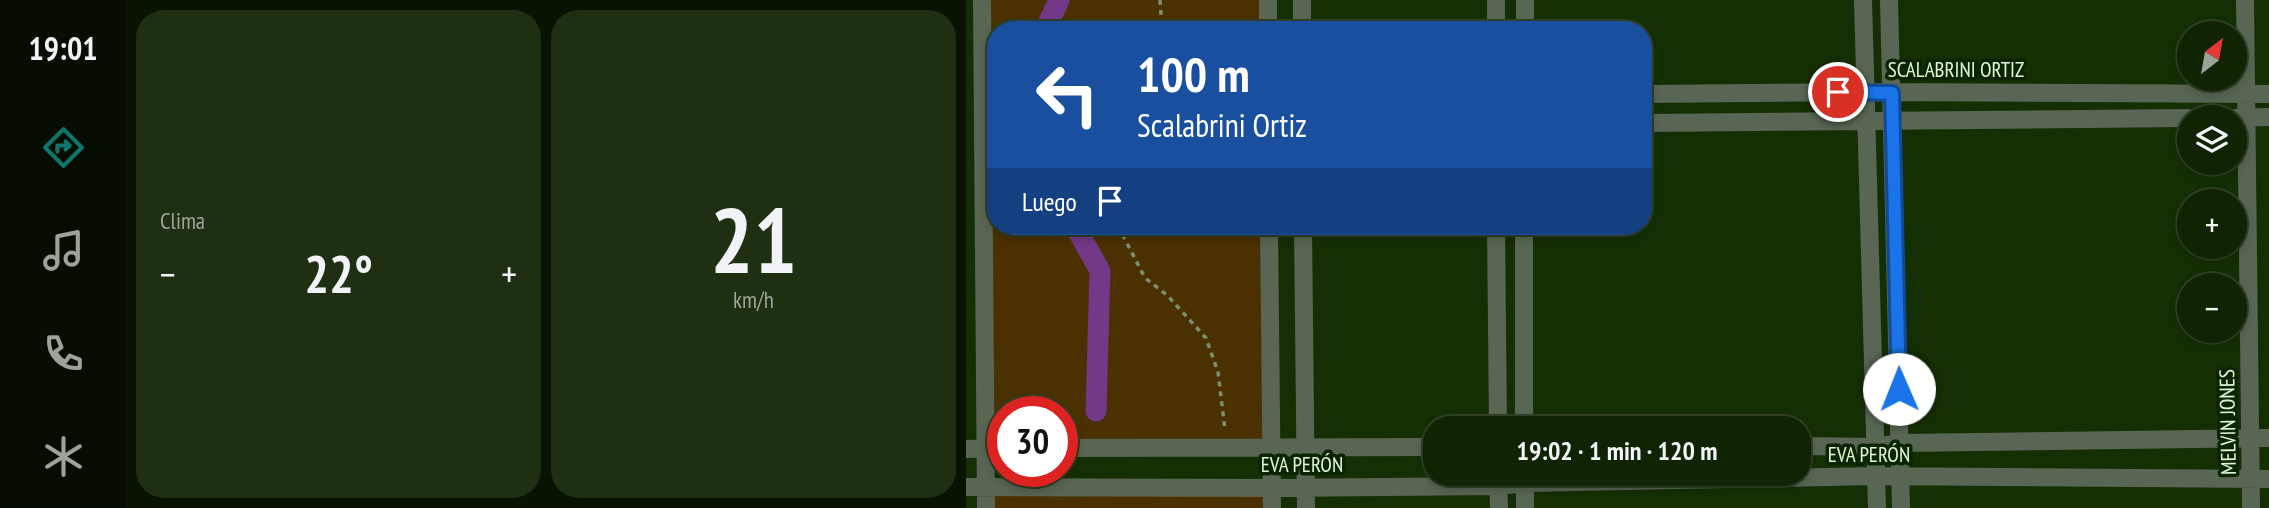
<!DOCTYPE html>
<html lang="es">
<meta charset="utf-8">
<style>
body{margin:0;font-family:"PT Sans Narrow",sans-serif;background:#1e2f12;color:#f1f3f6;height:100vh;display:flex;flex-direction:column;font-size:26px;white-space:nowrap}
*{box-sizing:border-box;margin:0}
p{font-size:23px;color:#9ca49a}
.icon{flex:none;width:38px;height:38px;fill:none;stroke:currentColor;stroke-width:2;stroke-linecap:round;stroke-linejoin:round}
.map{position:relative;flex:1;overflow:hidden}
.side{display:flex;flex-direction:column;gap:10px;padding:10px;background:#091302;width:840px}
.side>*{flex:none}
.top-card{position:absolute;left:21px;top:21px;width:665px;height:214px;border-radius:28px;box-shadow:0 4px 10px #0003,0 0 0 2px #304025;background:#1a4fa0;color:#fff;overflow:hidden}
.needle{width:46px;rotate:31deg}
.buttons{position:absolute;left:1211px;top:21px;display:grid;gap:14px}
.buttons a{display:grid;place-items:center;width:70px;height:70px;border-radius:50%;background:#102303;box-shadow:0 4px 10px #0003,0 0 0 2px #304025;font-size:35px}
.speed{position:absolute;left:21px;top:396px;display:flex;gap:14px;font-size:35px;font-weight:700;text-align:center}
.speed>*{display:grid;place-content:center;width:91px;height:91px;border-radius:50%;background:#102303;box-shadow:0 4px 10px #0003,0 0 0 2px #304025;line-height:1}
.speed .limit{border:10px solid #d22;background:#fff;color:#111}
.pin{position:absolute;display:grid;place-items:center;width:60px;height:60px;color:#fff;margin:-30px;border:4px solid #fff;border-radius:50%;box-shadow:0 2px 7px #0007}
.me{position:absolute;width:77px;margin:-38px;rotate:359deg;stroke-linejoin:round;filter:drop-shadow(0 0 5px #0008)}
.turn{display:flex;align-items:center;gap:24px;height:147px;padding:0 35px;font-size:32px}
.turn .icon{width:91px;height:91px;stroke-width:2.5}
.turn b{display:block;font-size:49px;line-height:60px}
.then{display:flex;align-items:center;height:66px;padding:0 35px;background:#0003;gap:14px;font-size:26px}
.big{font-size:52px;font-weight:800;line-height:1.1}
.side .card{flex:1;display:flex;flex-direction:column;justify-content:center;gap:10px;min-width:0;padding:0 24px;border-radius:28px;background:#1e2f12}
.side .dial{align-items:center;gap:0}
.dial b{font-size:91px;line-height:1}
.heat{display:flex;justify-content:space-between;align-items:center;font-size:38px;direction:ltr}
.side .tiles{flex:1;display:grid;gap:10px;grid-template-columns:repeat(2,1fr)}
.trip{position:absolute;left:457px;top:416px;width:388px;height:70px;border-radius:28px;background:#102303;box-shadow:0 4px 10px #0003,0 0 0 2px #304025;font-weight:800;line-height:70px;text-align:center}
main{display:flex;flex:1;min-height:0}
.dock{display:flex;flex-direction:column;width:126px;justify-content:space-around;align-items:center;background:#060e01;color:#9ca49a}
.dock .icon{width:49px;height:49px}
.dock .on{color:#0f766e}
.dock b{font-size:32px;color:#f1f3f6}
.map>svg:first-child{display:block}
.green{fill:#4b3102}
.lines{fill:none;stroke-linecap:round;stroke-linejoin:round}
.canal{stroke:#733888;stroke-width:21}
.path{stroke:#7a906e;stroke-width:3.5;stroke-dasharray:5 5;stroke-linecap:butt}
.street{stroke:#586653;stroke-width:18}
.route-casing{stroke:#114b97;stroke-width:18}
.route{stroke:#1a73e8;stroke-width:12}
.labels{text-anchor:middle;stroke-width:7;stroke-linejoin:round;paint-order:stroke}
.street-label{font-size:21px;fill:#e2f4db;stroke:#0b2500}
</style>
<main>
<nav class="dock">
<b>19:01</b>
<svg class="icon on" aria-label="directions" viewBox="0 0 24 24"><path d="M12 3l9 9-9 9-9-9zM9 14v-3h6M13 9l2 2-2 2"/></svg>
<svg class="icon" aria-label="music" viewBox="0 0 24 24"><path d="M9 18V5l10-2v13"/><circle cx="6" cy="18" r="3"/><circle cx="16" cy="16" r="3"/></svg>
<svg class="icon" aria-label="phone" viewBox="0 0 24 24"><path d="M5 4h4l2 5-3 2q2 4 5 5l2-3 5 2v4C11 20 4 13 5 4z"/></svg>
<svg class="icon" aria-label="climate" viewBox="0 0 24 24"><path d="M12 3v18M4 7l16 10M4 17L20 7"/></svg>
</nav>
<section class="side">
<div class="tiles">
<div class="card"><p>Clima</p>
<div class="heat"><a>−</a><b class="big">22°</b><a>+</a></div>
</div>
<div class="card dial"><b>21</b><p>km/h</p></div>
</div>
</section>
<div class="map">
<svg width="1303" height="508" viewBox="0 0 1303 508">
<rect width="100%" height="100%" fill="#152f04"/>
<path class="green" d="M24,0H298V30H30V226H298L299,443L96,442V411H37V442H25Z
M26,493L300,494V508H26Z"/>
<g class="lines">
<path class="canal" d="M79,30L93,0
M109,226L134,271L130,411"/>
<path class="path" d="M194,0L196,30
M152,226L179,278L201,295L240,338L252,372L259,430"/>
<path class="street" d="M16,0L20,508
M302,0V30
M336,0V30
M530,0V30
M897,0L911,508
M923,0L935,508
M1279,0L1285,508
M559,30V0
M677,94L900,92L1303,94
M1269,118L1303,117
M677,123L1223,118
M303,226L306,508
M337,226L340,508
M530,226L532,429
M558,429V226
M833,446L910,447L934,443L1303,438
M96,448L469,447
M0,449L37,448
M532,474L533,508
M559,474V508
M0,487L306,488L532,486L559,483L910,476L1303,479"/>
</g>
<g class="lines">
<defs>
<path id="route" d="M872,92L926,93L933,389"/>
</defs>
<use href="#route" class="route-casing"/>
<use href="#route" class="route"/>
</g>
<g class="labels">
<g class="street-label">
<text x="990" y="77">SCALABRINI ORTIZ</text>
<text transform="translate(1262 422) rotate(-91)" y="7">MELVIN JONES</text>
<text x="903" y="462">EVA PERÓN</text>
<text x="336" y="472">EVA PERÓN</text>
</g>
</g>
</svg>
<div class="buttons">
<a><svg class="needle" viewBox="-14 -14 28 28"><path d="M0-13l5 13h-10z" fill="#e53935"/><path d="M0 13l5-13h-10z" fill="#9ca49a"/></svg></a>
<a><svg class="icon" aria-label="layers" viewBox="0 0 24 24"><path d="M12 4l9 5-9 5-9-5zM3 14l9 5 9-5"/></svg></a>
<a>+</a>
<a>−</a>
</div>
<div class="speed"><div class="limit">30</div></div>
<div class="pin" style="left:872px;top:92px;background:#d93025"><svg class="icon" aria-label="arrive" viewBox="0 0 24 24"><path d="M6 21V4h12l-3 4 3 4H6"/></svg></div>
<svg class="me" style="left:933px;top:389px" viewBox="-20 -20 40 40"><circle r="19" fill="#fff"/><path d="M0-13L10 11 0 6-10 11z" fill="#1a73e8"/></svg>
<div class="trip">19:02 · 1 min · 120 m</div>
<div class="top-card">
<div class="turn"><svg class="icon" aria-label="left" viewBox="0 0 24 24"><path d="M17 20v-9H6M10 6l-5 5 5 5"/></svg><div><b>100 m</b>Scalabrini Ortiz</div></div>
<div class="then">Luego<svg class="icon" aria-label="arrive" viewBox="0 0 24 24"><path d="M6 21V4h12l-3 4 3 4H6"/></svg></div>
</div>
</div>
</main>
